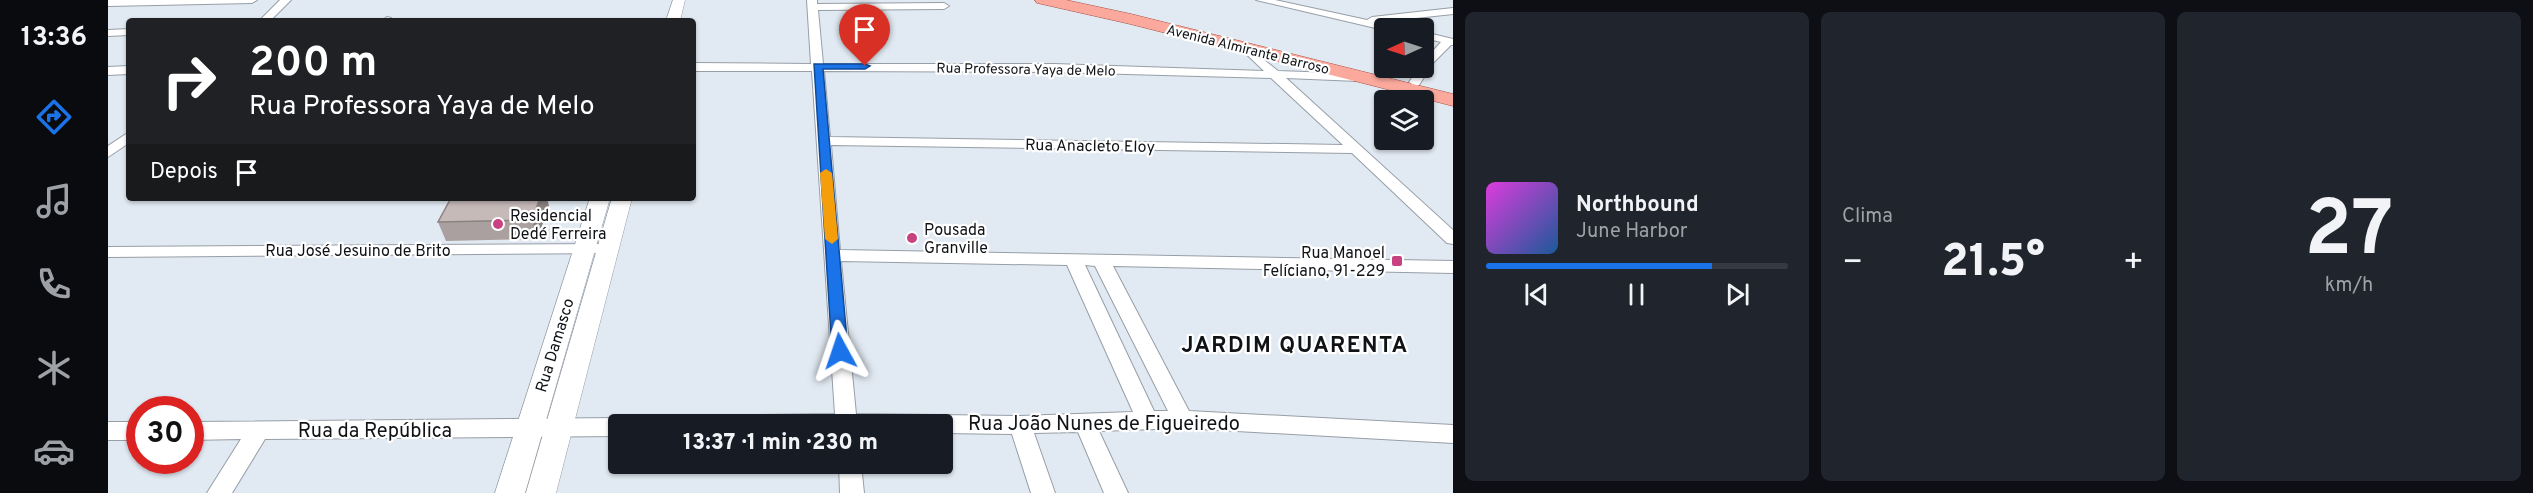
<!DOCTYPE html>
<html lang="pt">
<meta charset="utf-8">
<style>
body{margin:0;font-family:Overpass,sans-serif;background:#20242c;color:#f1f3f6;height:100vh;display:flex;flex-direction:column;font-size:22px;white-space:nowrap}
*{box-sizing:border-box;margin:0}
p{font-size:20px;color:#9ea1a6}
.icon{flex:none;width:33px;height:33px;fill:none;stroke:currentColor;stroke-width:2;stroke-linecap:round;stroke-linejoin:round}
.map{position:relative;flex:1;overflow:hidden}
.details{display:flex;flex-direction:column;gap:12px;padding:12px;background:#0d0f14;width:1080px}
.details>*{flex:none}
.banner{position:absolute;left:18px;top:18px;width:570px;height:183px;border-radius:6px;box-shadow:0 2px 4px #0004;background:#202124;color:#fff;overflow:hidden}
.needle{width:39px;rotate:267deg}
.buttons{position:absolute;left:1266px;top:18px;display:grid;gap:12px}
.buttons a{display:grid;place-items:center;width:60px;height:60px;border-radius:6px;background:#171b24;box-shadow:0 2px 4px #0004;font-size:30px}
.speed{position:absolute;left:18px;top:396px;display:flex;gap:12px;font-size:30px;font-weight:700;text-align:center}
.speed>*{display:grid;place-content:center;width:78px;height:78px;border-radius:50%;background:#171b24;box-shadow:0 2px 4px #0004;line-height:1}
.speed .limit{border:9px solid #d22;background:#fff;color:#111}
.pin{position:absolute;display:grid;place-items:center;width:51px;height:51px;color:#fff;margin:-62px -26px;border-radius:50% 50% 50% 0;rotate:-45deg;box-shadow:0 0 6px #0007}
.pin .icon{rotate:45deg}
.me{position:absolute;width:66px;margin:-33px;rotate:355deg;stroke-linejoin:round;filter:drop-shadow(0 0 4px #0008)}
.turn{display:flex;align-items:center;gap:21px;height:126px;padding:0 24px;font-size:27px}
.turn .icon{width:78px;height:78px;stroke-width:2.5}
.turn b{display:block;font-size:42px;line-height:51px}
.then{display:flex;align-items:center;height:57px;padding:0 24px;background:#0003;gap:12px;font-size:22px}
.big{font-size:45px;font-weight:800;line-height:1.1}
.details .card{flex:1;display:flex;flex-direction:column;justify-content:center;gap:9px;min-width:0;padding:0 21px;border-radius:9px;background:#20242c}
.details .dial{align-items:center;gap:0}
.dial b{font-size:78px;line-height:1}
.song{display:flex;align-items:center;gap:18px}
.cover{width:72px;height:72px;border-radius:9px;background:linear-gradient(135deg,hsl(300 70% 55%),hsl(210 70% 35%))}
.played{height:6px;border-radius:3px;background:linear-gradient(90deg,#1a73e8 75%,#363941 75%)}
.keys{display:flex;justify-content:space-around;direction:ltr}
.heat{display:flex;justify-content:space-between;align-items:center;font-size:33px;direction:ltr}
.details .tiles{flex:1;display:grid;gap:12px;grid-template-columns:repeat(3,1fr)}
.trip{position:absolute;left:500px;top:414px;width:345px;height:60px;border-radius:6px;background:#171b24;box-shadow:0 2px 4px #0004;font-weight:800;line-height:60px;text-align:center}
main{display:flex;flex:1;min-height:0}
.menu{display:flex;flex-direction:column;width:108px;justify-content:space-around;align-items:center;background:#090b0e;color:#9ea1a6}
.menu .icon{width:42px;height:42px}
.menu .selected{color:#1a73e8}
.menu b{font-size:27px;color:#f1f3f6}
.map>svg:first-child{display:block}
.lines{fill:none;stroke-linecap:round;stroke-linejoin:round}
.minor-casing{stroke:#979ea6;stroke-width:2}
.tertiary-casing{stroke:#979ea6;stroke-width:1}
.primary-casing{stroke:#a74f42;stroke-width:1}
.minor{fill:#fff;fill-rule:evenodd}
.tertiary{fill:#fff;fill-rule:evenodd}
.primary{fill:#fba99c;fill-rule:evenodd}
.wall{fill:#aaa09f}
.shaded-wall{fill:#8b8282}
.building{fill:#c6bab9;stroke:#8b8282;stroke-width:1.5}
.route{fill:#1a73e8;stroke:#114b97;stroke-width:1.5}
.slow{fill:#f59e0b}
.poi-dot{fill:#c84181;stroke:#fff;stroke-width:2}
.labels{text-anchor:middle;stroke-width:4.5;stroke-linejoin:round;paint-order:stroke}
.far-street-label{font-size:14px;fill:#101316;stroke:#fff}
.street-label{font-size:16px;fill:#101316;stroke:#fff}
.poi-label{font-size:16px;fill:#101316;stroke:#fff;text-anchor:start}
.near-street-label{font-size:20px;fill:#101316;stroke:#fff}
.district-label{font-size:22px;font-weight:bold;letter-spacing:1.5px;fill:#101316;stroke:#fff}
</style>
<main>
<nav class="menu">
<b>13:36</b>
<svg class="icon selected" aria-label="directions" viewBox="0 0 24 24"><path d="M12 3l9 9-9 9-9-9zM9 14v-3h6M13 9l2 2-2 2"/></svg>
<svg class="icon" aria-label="music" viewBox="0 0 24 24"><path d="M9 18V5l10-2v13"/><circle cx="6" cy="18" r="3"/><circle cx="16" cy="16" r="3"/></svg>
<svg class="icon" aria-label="phone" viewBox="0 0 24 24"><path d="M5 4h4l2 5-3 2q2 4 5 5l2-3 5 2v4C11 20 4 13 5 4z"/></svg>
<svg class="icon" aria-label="climate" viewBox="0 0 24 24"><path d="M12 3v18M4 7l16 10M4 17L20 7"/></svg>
<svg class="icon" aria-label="car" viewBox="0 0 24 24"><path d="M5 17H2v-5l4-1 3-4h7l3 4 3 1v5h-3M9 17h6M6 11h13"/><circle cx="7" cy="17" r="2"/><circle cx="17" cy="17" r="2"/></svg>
</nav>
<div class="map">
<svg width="1345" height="493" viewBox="0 0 1345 493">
<rect width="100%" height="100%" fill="#e1e9f2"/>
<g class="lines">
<defs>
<path id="minor" d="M0,0H149L144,3L0,6Z
M172,0H183L162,21H151Z
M699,0H709V4L836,3L841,6L836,9L710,10L715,64H946L1156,71L1134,50L1140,47L1170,71L1254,74L1256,77L1250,81L1178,78L1345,230V244L1339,243L1244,153L723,145L732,250L1345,261V273L1005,266L1081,411L1345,425V443L1075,428L991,431L1020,493H996L970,432L926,433L947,493H923L904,434L834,433V424H636L638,418L646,415L727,414L704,71H585V63L703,64ZM716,71L946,72L1163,78L1235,145L722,137ZM733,261L959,265L1025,412L912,416L748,414ZM977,265L987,266L1060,411H1046Z
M1148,0H1167L1259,20L1264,17L1345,8V14L1271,22L1287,28L1276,30Z
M279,17L283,18L284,21H274Z
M21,29V35L0,36V30Z
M1316,32L1345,39V45H1343L1326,62L1311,85L1307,86L1301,82L1311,68H1316V61L1333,42L1316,38Z
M21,66V74L0,75V67Z
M21,132V143L0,157V146Z
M500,244L506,245L508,249L506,253L0,257V247Z
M510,418L518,421L519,424H510V436L157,439L124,493H99L133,439L82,440V422Z
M0,422H32V440H0Z
M731,464H753L756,493H732Z"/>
<path id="tertiary" d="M565,0H577L572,21H558Z
M482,198H502L417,493H387Z
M504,198H524L448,493H418Z"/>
<path id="primary" d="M927,0H958L1023,14L1345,94V106L1022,24L929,3Z"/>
</defs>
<use href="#minor" class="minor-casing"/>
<use href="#tertiary" class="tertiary-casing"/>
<use href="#primary" class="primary-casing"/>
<use href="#minor" class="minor"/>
<use href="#tertiary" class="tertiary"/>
<use href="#primary" class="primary"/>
</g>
<path class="wall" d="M441,206L429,239L338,241L330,222Z"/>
<path class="shaded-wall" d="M432,198H439L441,206L429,239L424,220Z"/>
<path class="building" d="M343,198H432L424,220L330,222Z"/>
<path class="route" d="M706,64H757L762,66L757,69H715L740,351L738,355H727L724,351Z"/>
<path class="slow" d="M718,169L724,173L730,239L724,244L717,239L712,173Z"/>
<g class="poi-dot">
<circle cx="390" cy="224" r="6"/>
<circle cx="804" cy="238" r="6"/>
<rect x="1283" y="255" width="12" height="12" rx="3"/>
</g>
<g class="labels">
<g class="far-street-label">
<text transform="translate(1140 49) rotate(14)" y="5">Avenida Almirante Barroso</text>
<text transform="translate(918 69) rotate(1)" y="5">Rua Professora Yaya de Melo</text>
</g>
<g class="street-label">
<text transform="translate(982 145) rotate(1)" y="6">Rua Anacleto Eloy</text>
<text x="250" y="256">Rua José Jesuino de Brito</text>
<text transform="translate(446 345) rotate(-73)" y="6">Rua Damasco</text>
</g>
<g class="poi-label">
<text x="402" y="221">Residencial<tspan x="402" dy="18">Dedé Ferreira</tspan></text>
<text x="816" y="235">Pousada<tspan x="816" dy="18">Granville</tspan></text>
<text x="1277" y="258" text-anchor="end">Rua Manoel<tspan x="1277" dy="18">Felíciano, 91-229</tspan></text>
</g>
<g class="near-street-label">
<text x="996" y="430">Rua João Nunes de Figueiredo</text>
<text x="267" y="437">Rua da República</text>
</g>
<g class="district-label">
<text x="1187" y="352">JARDIM QUARENTA</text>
</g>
</g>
</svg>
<div class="buttons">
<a><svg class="needle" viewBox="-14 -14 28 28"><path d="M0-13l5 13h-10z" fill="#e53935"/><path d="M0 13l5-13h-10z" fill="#9ea1a6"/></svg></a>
<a><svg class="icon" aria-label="layers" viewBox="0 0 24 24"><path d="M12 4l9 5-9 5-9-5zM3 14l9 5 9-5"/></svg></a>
</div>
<div class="speed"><div class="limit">30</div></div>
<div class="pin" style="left:757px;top:66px;background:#d93025"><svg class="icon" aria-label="arrive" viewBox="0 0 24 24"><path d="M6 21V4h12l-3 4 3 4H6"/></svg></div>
<svg class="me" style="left:732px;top:351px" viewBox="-20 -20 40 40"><path d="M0-17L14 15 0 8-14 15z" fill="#1a73e8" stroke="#fff" stroke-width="4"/></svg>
<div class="trip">13:37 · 1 min · 230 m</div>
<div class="banner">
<div class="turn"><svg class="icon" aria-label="right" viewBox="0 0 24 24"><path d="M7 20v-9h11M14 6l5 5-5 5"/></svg><div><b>200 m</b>Rua Professora Yaya de Melo</div></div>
<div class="then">Depois<svg class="icon" aria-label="arrive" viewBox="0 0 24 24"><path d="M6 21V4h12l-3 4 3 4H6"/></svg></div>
</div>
</div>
<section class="details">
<div class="tiles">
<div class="card">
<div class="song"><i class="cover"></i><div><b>Northbound</b><p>June Harbor</p></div></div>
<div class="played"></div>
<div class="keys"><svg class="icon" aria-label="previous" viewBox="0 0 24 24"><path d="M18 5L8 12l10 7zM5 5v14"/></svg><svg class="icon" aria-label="pause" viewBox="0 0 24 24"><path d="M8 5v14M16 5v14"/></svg><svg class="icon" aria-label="next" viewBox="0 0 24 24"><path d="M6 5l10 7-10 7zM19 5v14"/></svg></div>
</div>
<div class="card"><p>Clima</p>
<div class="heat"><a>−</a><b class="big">21.5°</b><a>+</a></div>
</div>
<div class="card dial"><b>27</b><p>km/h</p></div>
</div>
</section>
</main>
